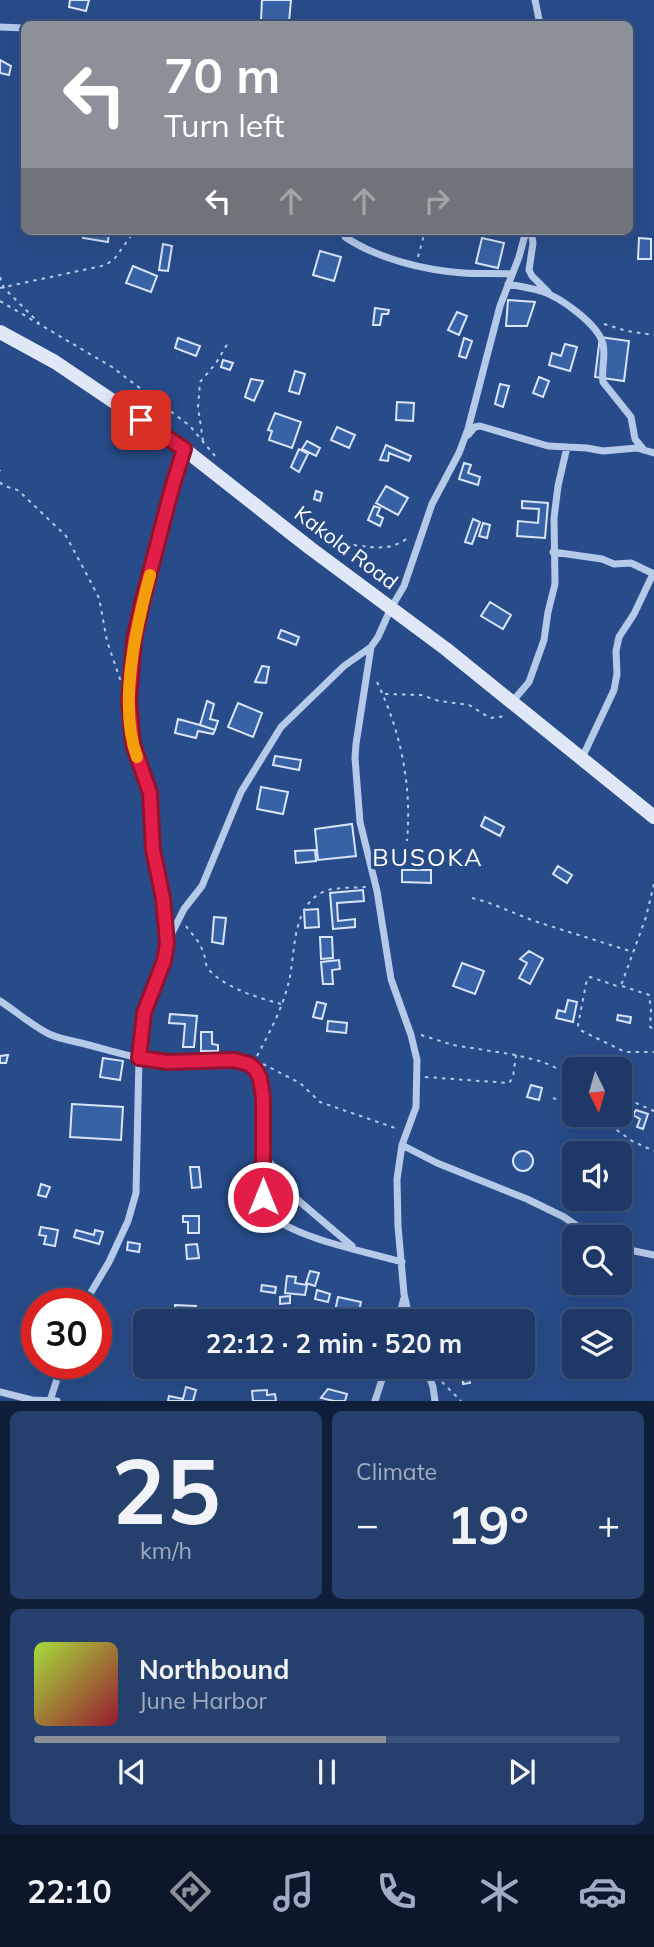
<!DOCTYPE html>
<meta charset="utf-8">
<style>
body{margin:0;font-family:Mulish,sans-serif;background:#26406e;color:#f1f3f6;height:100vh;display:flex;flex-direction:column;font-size:26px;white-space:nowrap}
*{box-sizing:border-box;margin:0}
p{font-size:23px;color:#a1acc0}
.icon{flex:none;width:38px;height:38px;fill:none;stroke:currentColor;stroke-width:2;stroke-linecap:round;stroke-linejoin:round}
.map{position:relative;height:1401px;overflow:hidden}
.sheet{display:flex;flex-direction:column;gap:10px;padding:10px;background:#101f39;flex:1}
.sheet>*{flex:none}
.top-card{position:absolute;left:21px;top:21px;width:612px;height:214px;border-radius:10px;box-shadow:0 7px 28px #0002,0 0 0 2px #3c537c;background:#8c9099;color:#fff;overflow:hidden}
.needle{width:46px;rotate:175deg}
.buttons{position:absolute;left:562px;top:1057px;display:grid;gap:14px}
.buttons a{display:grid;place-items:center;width:70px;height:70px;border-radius:10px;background:#1e3968;box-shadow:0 7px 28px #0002,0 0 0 2px #3c537c;font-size:35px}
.speed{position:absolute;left:21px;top:1288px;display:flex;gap:14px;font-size:35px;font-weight:700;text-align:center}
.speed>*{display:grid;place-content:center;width:91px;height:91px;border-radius:50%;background:#1e3968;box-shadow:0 7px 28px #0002,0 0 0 2px #3c537c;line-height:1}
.speed .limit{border:10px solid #d22;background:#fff;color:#111}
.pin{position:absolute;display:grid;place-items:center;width:60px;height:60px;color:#fff;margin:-30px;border-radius:14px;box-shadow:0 4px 10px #0006}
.me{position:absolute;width:77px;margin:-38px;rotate:0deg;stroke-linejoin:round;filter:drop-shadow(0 0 5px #0008)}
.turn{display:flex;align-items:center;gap:24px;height:147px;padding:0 28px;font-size:32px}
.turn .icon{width:91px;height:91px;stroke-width:2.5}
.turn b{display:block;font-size:49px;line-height:60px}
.lanes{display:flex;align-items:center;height:66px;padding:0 28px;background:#0003;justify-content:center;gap:35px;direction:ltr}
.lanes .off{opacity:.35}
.big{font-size:52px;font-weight:700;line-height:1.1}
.sheet .tile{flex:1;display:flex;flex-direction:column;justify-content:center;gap:10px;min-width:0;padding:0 24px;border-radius:10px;background:#26406e}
.sheet .dial{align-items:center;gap:0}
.dial b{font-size:91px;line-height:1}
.song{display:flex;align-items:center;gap:21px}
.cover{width:84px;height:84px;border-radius:10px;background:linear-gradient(135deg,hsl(80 70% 55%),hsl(350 70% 35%))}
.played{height:7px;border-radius:4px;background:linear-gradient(90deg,#8c9099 60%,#3c537c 60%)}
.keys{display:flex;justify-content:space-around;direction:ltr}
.heat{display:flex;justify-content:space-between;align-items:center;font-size:38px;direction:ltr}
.sheet .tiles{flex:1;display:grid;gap:10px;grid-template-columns:1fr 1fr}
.tile:last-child{grid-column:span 2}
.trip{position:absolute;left:133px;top:1309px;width:402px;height:70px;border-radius:10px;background:#1e3968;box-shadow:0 7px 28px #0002,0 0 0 2px #3c537c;font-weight:700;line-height:70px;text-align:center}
.dock{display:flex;height:112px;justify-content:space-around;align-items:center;background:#0c172a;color:#a1acc0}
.dock .icon{width:49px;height:49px}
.dock .selected{color:#8c9099}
.dock b{font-size:32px;color:#f1f3f6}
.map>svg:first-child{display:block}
.building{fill:#3862a6;stroke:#d9e5f7;stroke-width:2}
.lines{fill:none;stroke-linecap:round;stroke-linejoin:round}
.path{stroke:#b5c9e9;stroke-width:2;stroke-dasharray:3.5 5;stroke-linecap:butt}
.minor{stroke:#b5c9e9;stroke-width:7}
.secondary{stroke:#e0e8f8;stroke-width:14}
.route-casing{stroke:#92132f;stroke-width:18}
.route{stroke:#e11d48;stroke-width:12}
.slow{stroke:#f59e0b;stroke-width:12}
.labels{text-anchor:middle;stroke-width:7;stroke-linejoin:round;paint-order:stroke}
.street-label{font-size:21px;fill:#fff;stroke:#284c8a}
.quarter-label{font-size:24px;letter-spacing:2px;fill:#fff;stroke:#284c8a}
</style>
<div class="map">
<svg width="654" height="1401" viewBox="0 0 654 1401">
<rect width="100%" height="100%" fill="#284c8a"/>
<path class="building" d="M70,0H89L86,11L69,7Z
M262,0H291L289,22L261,20Z
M0,60L11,66L9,75L0,73Z
M84,231H109L108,242L83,238Z
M482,238L504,243L498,268L476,263Z
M639,238L651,239V259H638Z
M163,244L172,246L168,271L159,270Z
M320,251L341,257L334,281L313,275Z
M133,266L157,276L151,292L126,283Z
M508,300L535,302L527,326H506Z
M375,308L389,310L388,314H382L380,325H373Z
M457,312L467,316L459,335L448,330Z
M600,337L629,341L624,381L595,377Z
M178,338L200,346L196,356L175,348Z
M464,338L472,341L466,358L459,356Z
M565,344L577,347L570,371L549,365L552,353L561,356Z
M223,360L233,363L230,370L221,367Z
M295,371L305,374L299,394L289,391Z
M539,377L549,381L543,397L533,393Z
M251,379L263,381L254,401L245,397Z
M500,384L509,386L503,407L495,404Z
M397,402L414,403L413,421L396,420Z
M275,413L301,422L292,448L269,440L272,431L268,430Z
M337,427L355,435L349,448L331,440Z
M307,441L320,448L316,456L302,449Z
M386,445L411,456L409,461L389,453L388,461L380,460Z
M299,449L308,454L299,472L291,467Z
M464,463L471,465L468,473L480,477L478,485L459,479Z
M386,486L408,498L398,515L376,503Z
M316,491L322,493L320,501L314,499Z
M522,501L548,503L545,538L517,536L518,521L538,523L539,509L522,508Z
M374,506L380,508L377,515L383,518L380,526L368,520Z
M473,519L480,522L472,544L465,542Z
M483,523L490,525L487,538L479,536Z
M490,602L511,615L503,629L481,616Z
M281,630L299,637L296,645L278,638Z
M262,666L269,667L266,683L255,682Z
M207,701L214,704L210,719L218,721L215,730L200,725Z
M238,703L262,713L253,737L228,727Z
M178,719L200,725L215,730L213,734L198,731L196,738L175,733Z
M275,756L301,760L299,770L273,765Z
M261,787L288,792L283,814L257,809Z
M485,817L504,827L500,836L481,826Z
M352,824L356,856L318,860L315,829Z
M315,850L316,861L296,863L295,851Z
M558,866L572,875L567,883L553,874Z
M402,870H431V883L402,882Z
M363,890L364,901L337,903L338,921L355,919V927L333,929L330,893Z
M318,909L319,927L305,928L304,910Z
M214,917L226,918L223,944L212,942Z
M320,937H332L333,958L321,959Z
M529,951L543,959L530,984L519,978L527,963L520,959Z
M339,960L340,969L332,970L333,984H323L321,962Z
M462,963L484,971L475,994L453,986Z
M568,1000L577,1002L573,1022L556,1018L558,1010L565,1012Z
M317,1002L326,1004L322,1019L313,1017Z
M170,1014L197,1016L194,1047H183L185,1024L169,1023Z
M618,1015L631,1017L630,1023L617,1020Z
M328,1021L347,1023L346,1033L327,1031Z
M201,1032H212V1044L218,1045V1051H201Z
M8,1055L6,1063H0V1056Z
M103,1058L123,1061L120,1080L100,1077Z
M531,1085L542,1088L539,1100L527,1097Z
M72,1104L123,1107L121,1140L70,1137Z
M636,1110L648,1114L643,1129L637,1127L640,1119L633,1115Z
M513 1161a10 10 0 1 1 20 0a10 10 0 1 1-20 0Z
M190,1167H199L201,1187L192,1188Z
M41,1184L50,1187L46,1197L38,1195Z
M183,1216H199V1233H188V1222H183Z
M41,1227L58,1230L55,1246L44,1244L46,1236L39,1235Z
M76,1230L94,1235L95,1230L103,1232L99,1244L74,1237Z
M128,1242L140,1244L139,1252L127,1250Z
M197,1244L199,1258L187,1259L186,1245Z
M310,1271L319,1273L315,1286L306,1283Z
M287,1276L296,1277L295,1283L307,1285L305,1295L285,1293Z
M262,1285L276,1287L275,1293L261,1291Z
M317,1290L330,1294L328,1302L315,1299Z
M42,1295L51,1297L49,1304L40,1302Z
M290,1296V1303L280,1304V1297Z
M338,1297L361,1302L358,1316L335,1311Z
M175,1305L196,1306L194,1321H182L183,1317H176Z
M436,1314L440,1321H423Z
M468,1369L470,1383L463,1384L462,1370Z
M186,1387L196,1390L193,1401H168L169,1396L183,1399Z
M328,1389L347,1394L345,1401H334L321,1398Z
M267,1390V1395L275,1394L276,1401H253L252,1391Z"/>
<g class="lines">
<path class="path" d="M418,257L425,231
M0,277L4,288L39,323
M0,288L106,265L115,258L131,236
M0,301L112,367L190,426L215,456
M604,324L627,331L654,335
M203,441L198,407L200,382L216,363L228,343
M0,470V471
M0,482C4,488 13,487 19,491L66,536L86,573L99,598L107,641L121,682
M328,546C359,539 383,559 410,536
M377,682C401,732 412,786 407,841
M385,694L421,695L439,701L469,705L490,718L507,716
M654,884L646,917L622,983L617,986L590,977L587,979L578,1025L580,1030L625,1052H654
M472,898L487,902L534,921L633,952
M186,926C191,933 199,941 202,949C206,956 204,964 209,970C227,989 257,997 281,1004
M622,986L649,995L651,1010L650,1027L654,1029
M421,1035L453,1045L516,1055L543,1062L574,1076
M257,1056C270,1032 283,1007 289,981C296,951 291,902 328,890C340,887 354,888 366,887
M263,1064L300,1083L320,1102L398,1129
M425,1077L509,1083L513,1077L516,1055
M620,1096L654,1111
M553,1098L574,1105
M596,1115L632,1141L654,1151
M442,1382L461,1401"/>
<path class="minor" d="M535,0L540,24
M0,27L24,28
M344,231L345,237C378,259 424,270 463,273C479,274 496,273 512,274
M531,231L533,243L529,270L532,276L548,292
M508,284C519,286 530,288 541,291C560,297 598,324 603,344C606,357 601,369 603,382L631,417L635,439L644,450
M468,435L475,427L480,426L548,446L587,448L603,451L637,448L654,453
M553,552L602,559L614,564L631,563L654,574
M512,702L529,682L544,640L548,612L555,584L554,518L558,486L567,447
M582,758L614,690L617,674L616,651L619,637L634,614L653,574
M167,941L163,898L153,850L150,793L133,744L129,701L134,640L172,487L183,450
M0,1001C16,1011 31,1025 49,1034C60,1039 73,1041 85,1044C112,1051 140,1060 168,1062C192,1063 240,1050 256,1070C268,1084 263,1175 263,1197C265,1206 269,1215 277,1220C305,1240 367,1252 402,1262
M402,1145L437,1163L527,1199L564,1217L593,1237
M263,1156L274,1167L286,1190L352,1246
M620,1248L654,1255
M84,1304L109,1262L128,1221L136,1193L139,1057L144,1013L157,975L164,961L167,943L184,909L202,886L241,792L281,727L344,666L371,647
M398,1321L404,1298
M410,1321L404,1294L398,1226L397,1179L402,1145L416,1107L417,1060L411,1035L391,979L377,891L360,822L355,758L356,744L371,647L378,637L391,608L404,586L432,504L459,453L468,429L500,306L519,257L526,231
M426,1367L433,1387L435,1401
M0,1392L32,1400L57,1401
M50,1401L62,1363
M375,1401L386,1367"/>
<path class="secondary" d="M0,332L55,362L184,449L310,548L446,649L654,817"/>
</g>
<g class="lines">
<defs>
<path id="route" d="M141,420L184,449L172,488L142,603L134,640L129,701L133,744L150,793L153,850L163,898L167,943L164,961L144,1013L139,1058L168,1062L234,1060L249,1064L255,1069L260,1078L263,1098V1197"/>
</defs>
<use href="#route" class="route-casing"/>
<use href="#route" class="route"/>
<path class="slow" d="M137,757C118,705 136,627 150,575"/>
</g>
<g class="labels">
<g class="street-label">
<text transform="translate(346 548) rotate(37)" y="7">Kakola Road</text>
</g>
<g class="quarter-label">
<text x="428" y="866">BUSOKA</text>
</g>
</g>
</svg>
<div class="buttons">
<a><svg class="needle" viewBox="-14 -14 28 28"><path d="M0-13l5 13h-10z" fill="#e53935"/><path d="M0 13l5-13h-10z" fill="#a1acc0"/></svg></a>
<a><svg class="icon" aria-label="sound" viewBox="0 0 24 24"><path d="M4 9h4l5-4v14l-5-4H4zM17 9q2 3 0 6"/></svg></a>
<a><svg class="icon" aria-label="search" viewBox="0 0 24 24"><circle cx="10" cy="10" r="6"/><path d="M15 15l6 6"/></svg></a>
<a><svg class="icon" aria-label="layers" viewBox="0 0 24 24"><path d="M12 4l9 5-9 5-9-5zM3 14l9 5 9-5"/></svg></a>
</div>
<div class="speed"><div class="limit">30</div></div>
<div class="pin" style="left:141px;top:420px;background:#d93025"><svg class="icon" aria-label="arrive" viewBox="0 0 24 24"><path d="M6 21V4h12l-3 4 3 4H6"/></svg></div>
<svg class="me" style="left:263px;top:1197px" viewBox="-20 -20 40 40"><circle r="17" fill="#e11d48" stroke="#fff" stroke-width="3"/><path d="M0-11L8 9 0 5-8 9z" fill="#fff"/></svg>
<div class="trip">22:12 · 2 min · 520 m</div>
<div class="top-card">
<div class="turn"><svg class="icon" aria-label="left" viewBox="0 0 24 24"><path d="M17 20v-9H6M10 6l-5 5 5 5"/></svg><div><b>70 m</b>Turn left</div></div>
<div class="lanes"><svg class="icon" aria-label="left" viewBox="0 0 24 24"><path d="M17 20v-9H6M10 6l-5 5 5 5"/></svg><svg class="icon off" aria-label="ahead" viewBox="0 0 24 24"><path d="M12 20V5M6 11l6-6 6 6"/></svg><svg class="icon off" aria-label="ahead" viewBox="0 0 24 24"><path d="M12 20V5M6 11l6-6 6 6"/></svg><svg class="icon off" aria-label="right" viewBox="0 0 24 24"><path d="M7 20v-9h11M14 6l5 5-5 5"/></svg></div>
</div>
</div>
<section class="sheet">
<div class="tiles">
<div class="tile dial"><b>25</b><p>km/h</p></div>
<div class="tile"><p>Climate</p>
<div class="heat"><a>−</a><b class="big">19°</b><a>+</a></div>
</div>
<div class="tile">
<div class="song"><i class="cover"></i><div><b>Northbound</b><p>June Harbor</p></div></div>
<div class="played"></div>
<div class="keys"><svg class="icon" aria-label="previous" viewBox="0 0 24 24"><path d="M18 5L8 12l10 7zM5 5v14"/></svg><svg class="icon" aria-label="pause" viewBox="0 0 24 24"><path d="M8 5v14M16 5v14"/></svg><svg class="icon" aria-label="next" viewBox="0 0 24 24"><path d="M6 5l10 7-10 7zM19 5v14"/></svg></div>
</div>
</div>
</section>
<nav class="dock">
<b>22:10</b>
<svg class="icon selected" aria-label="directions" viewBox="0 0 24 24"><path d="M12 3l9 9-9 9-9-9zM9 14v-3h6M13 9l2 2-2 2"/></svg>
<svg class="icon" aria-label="music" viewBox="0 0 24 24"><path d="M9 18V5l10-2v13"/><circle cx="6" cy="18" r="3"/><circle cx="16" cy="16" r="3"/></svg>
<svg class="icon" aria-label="phone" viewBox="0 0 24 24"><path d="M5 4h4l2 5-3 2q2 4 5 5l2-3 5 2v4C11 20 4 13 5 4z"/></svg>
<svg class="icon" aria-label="climate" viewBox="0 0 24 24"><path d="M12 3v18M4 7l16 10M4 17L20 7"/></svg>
<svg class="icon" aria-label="car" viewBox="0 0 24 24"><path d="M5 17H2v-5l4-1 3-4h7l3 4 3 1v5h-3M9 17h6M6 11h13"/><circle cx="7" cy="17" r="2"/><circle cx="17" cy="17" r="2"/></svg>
</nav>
